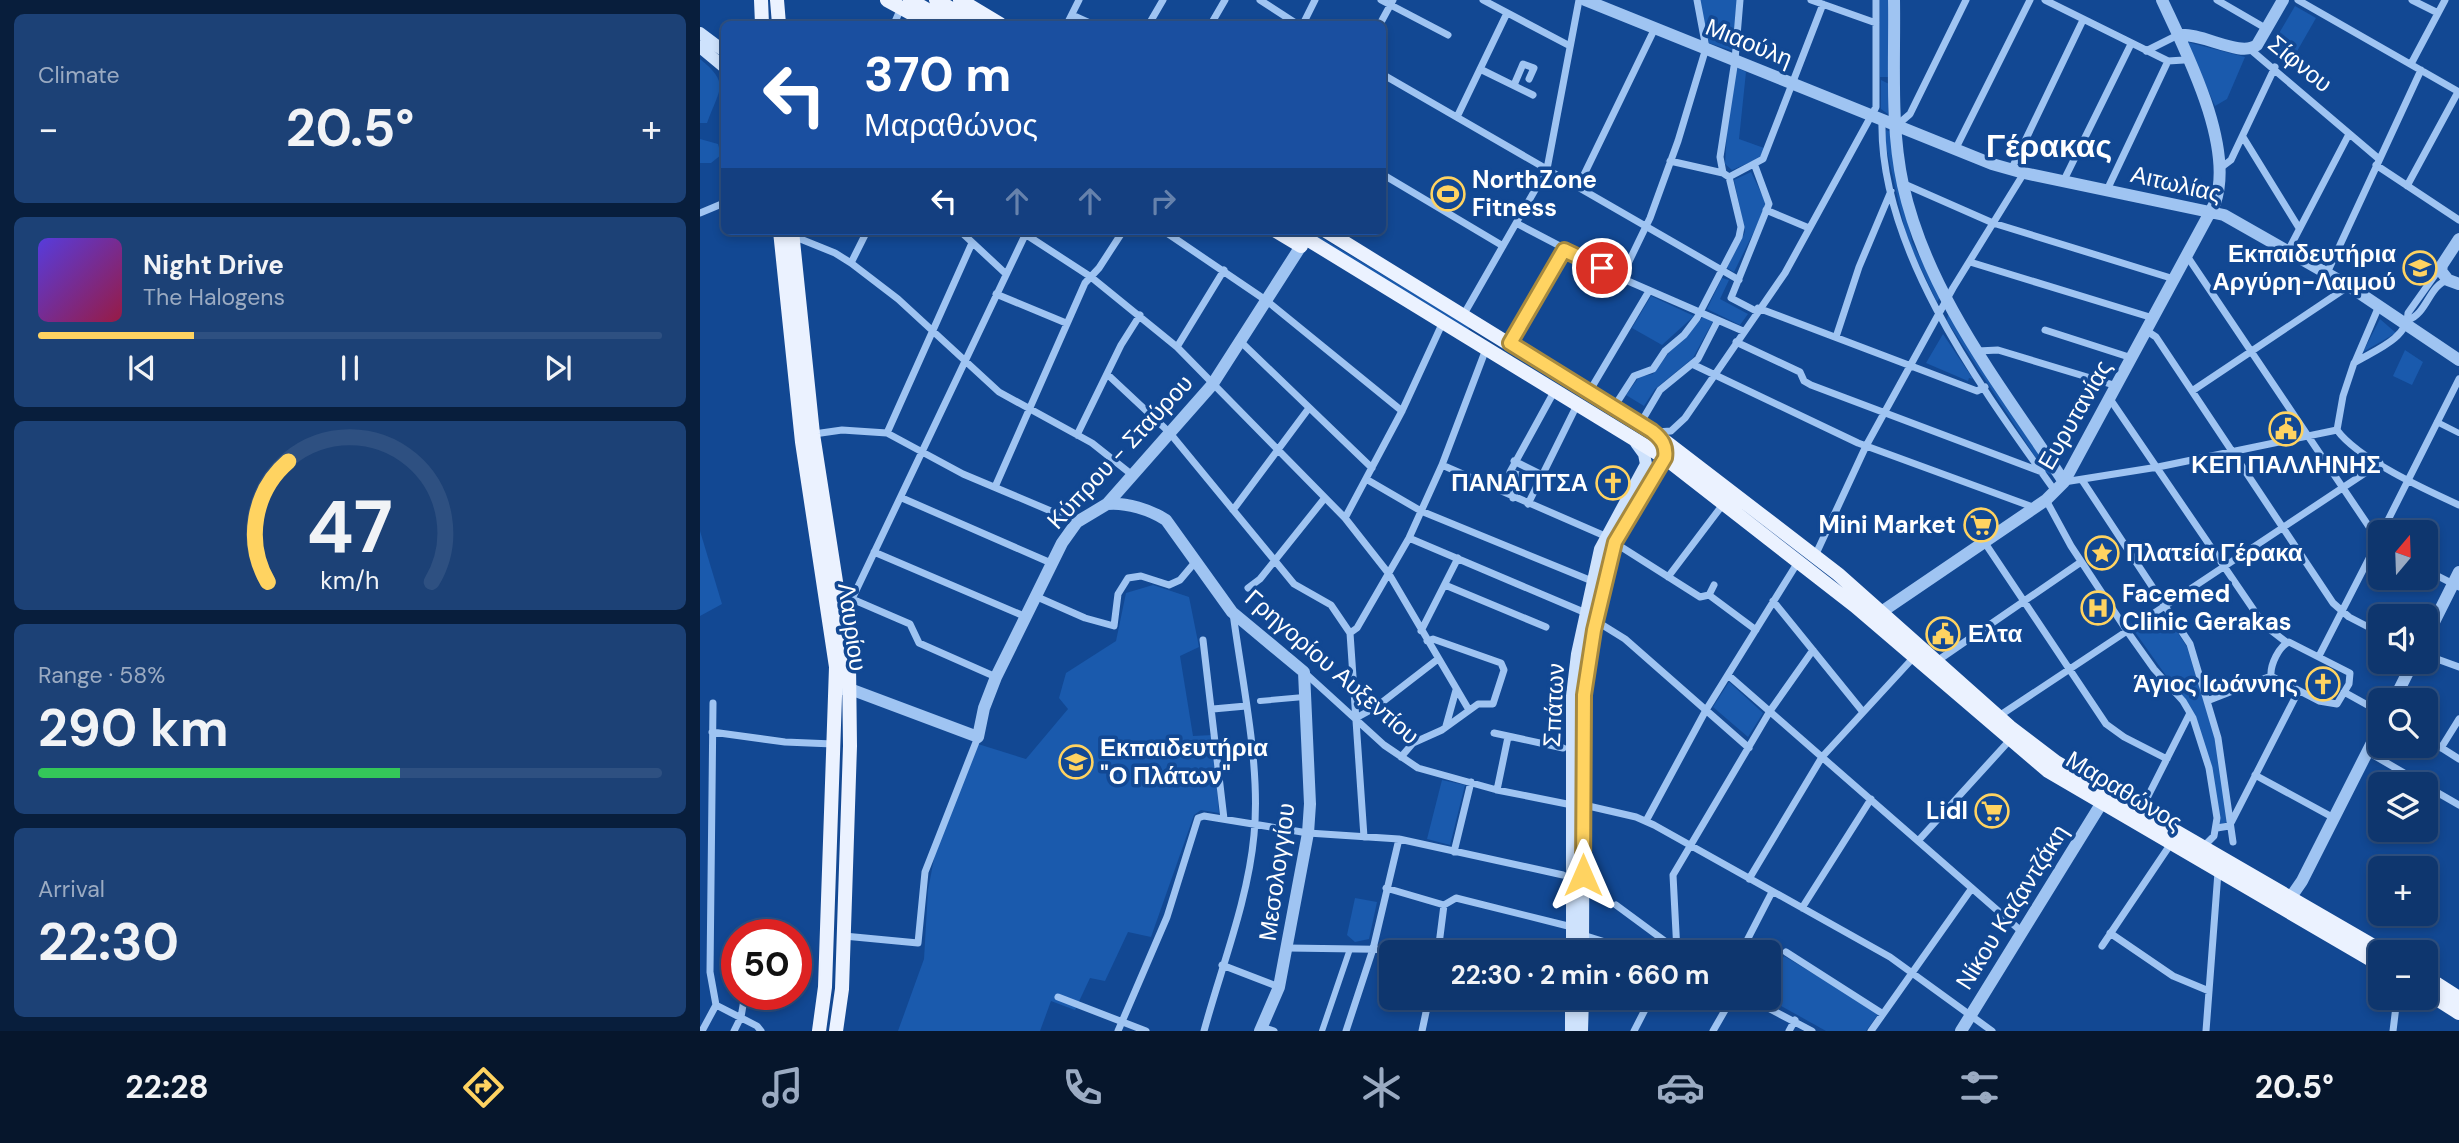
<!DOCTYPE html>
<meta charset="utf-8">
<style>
body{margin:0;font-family:"DM Sans",sans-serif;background:#1c4176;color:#f1f3f6;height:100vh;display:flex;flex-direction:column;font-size:26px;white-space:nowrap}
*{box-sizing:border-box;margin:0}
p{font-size:23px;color:#9babc2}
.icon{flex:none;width:38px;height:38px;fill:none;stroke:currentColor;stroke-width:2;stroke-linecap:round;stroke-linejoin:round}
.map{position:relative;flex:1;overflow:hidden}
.drawer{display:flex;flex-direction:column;gap:14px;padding:14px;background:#081e3c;width:700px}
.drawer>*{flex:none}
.top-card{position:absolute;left:21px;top:21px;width:665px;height:214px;border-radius:10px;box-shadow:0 4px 10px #0003,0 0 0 2px #2e5081;background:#1a4fa0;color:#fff;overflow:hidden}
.needle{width:46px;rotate:19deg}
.fabs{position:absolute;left:1668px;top:520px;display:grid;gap:14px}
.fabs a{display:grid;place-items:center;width:70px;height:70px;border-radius:10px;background:#0e366e;box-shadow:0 4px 10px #0003,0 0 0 2px #2e5081;font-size:35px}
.speed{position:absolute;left:21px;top:919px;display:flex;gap:14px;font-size:35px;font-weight:700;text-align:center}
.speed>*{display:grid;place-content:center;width:91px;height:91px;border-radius:50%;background:#0e366e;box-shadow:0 4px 10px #0003,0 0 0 2px #2e5081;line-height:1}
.speed .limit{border:10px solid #d22;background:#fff;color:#111}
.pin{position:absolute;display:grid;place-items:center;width:60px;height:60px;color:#fff;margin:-30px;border:4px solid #fff;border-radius:50%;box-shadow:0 2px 7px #0007}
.me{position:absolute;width:77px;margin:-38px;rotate:0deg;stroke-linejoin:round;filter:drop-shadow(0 0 5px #0008)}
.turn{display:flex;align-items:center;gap:24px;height:147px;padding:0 28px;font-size:32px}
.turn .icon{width:91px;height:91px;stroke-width:2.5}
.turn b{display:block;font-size:49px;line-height:60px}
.lanes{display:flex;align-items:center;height:66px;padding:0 28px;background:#0003;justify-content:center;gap:35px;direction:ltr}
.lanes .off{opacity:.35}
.big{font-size:52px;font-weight:700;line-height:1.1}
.drawer .card{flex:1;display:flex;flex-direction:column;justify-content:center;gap:10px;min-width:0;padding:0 24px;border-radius:10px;background:#1c4176}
.drawer .dial{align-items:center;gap:0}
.dial svg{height:182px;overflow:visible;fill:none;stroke:#2e5081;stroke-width:7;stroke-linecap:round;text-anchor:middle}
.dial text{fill:#f1f3f6;stroke:none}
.song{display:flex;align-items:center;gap:21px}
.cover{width:84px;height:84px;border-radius:10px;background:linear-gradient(135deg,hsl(250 70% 55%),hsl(340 70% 35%))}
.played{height:7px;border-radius:4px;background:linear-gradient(90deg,#ffd361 25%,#2e5081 25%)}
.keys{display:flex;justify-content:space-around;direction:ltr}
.heat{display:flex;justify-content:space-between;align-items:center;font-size:38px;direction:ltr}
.charge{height:10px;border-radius:5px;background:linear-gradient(90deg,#34c759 58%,#2e5081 0)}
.trip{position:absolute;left:679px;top:940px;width:402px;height:70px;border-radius:10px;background:#0e366e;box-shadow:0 4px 10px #0003,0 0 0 2px #2e5081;font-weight:700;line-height:70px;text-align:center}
.dock{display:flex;height:112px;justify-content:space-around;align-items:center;background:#06162c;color:#9babc2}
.dock .icon{width:49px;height:49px}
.dock .active{color:#ffd361}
.dock b{font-size:32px;color:#f1f3f6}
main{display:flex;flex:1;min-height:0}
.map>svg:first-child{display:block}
.green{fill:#1a5aad}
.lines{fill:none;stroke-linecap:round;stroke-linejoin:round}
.pedestrian{stroke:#9fc4f2;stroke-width:6}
.minor{stroke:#9fc4f2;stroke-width:7}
.tertiary{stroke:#9fc4f2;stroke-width:12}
.secondary{stroke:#cee2fc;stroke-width:12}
.primary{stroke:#ebf2ff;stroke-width:14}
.route-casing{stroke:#a6893f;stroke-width:18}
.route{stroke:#ffd361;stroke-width:12}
.labels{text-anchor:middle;stroke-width:7;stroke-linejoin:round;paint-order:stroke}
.street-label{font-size:24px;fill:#fff;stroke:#124893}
.poi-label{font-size:24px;font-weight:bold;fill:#fff;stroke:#124893;text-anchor:start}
.district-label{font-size:32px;font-weight:bold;fill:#fff;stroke:#124893}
</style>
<main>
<section class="drawer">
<div class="card"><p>Climate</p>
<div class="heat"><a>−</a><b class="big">20.5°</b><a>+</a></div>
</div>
<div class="card">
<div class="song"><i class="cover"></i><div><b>Night Drive</b><p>The Halogens</p></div></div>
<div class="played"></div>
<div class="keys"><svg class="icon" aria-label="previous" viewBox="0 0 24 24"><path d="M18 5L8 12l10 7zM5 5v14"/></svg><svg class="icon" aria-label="pause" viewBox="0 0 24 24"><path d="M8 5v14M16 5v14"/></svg><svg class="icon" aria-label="next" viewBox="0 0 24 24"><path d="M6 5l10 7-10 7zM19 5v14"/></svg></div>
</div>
<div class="card dial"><svg viewBox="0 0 100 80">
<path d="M14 69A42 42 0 1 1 86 69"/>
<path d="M14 69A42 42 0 0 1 23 16" stroke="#ffd361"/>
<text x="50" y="56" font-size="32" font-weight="700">47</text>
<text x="50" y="72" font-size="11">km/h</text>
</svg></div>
<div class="card"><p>Range · 58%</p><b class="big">290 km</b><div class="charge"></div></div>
<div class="card"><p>Arrival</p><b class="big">22:30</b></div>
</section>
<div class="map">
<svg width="1759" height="1031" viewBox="0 0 1759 1031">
<rect width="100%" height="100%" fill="#124893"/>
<path class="green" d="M999,0H1037L1033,51L1009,43Z
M1180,0H1188L1189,77H1180Z
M1595,6L1616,18L1588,67L1580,61L1582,57L1575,51L1572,53L1571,47Z
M1487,42L1545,57L1527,99L1515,106Z
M0,59C31,84 19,89 7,123H0Z
M1031,65L1046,72L1039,139L1064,148L1060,158L1032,170L1025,164Z
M1181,80L1189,84L1188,114L1181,109Z
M1186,130L1191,132L1212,242L1240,297L1237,302L1207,239L1185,142Z
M0,139L18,144L21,155L11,163H0Z
M1051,172L1067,205L1034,272L1027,268L1045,232L1034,180Z
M604,231H610L770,327L768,330Z
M1022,278L1029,280L1020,299L1048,314L1040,325L1007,309Z
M951,296L994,316L962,345L932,328Z
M1248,314L1352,475L1345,472L1247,321Z
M1003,317L1013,321L993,358L955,389L944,406L926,395L939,377L953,374L970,351Z
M1680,319L1696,333L1663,352Z
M1243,334L1273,379L1269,378L1268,381L1226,363Z
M1705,350L1723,362L1712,385L1693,376Z
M0,531L22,604L0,616Z
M453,585L489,597L499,647L480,656L493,736L513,735L519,813L501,810L494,815L451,937L428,932L405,981L390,978L375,1010L351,1001L340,1031H198L224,959L228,890L237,843L278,744L326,759L368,709L359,698L366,673L416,641L426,593Z
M1465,613L1487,647L1517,744L1529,821L1518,826L1494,715L1435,632Z
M1029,682L1063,713L1048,737L1013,707Z
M742,780L765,785L750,845L727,839Z
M655,898L677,902L669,939L655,942L647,935Z
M1084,956L1179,1013L1166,1031H1126L1067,998L1069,984Z"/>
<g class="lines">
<path class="pedestrian" d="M1737,422L1759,433
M560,701L604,697
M622,1031L650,949"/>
<path class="minor" d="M560,0L597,24
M681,0L748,35
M783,0L870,46
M1111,0L1176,23
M1345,0L1468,61L1484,60L1487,55
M1517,0L1567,29
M1598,0L1759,92
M1712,0L1738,13
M372,15L392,24
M194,24L201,8
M367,24L379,0
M449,24L463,0
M511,24L525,0
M603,24L615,0
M680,24L693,0
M1551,50L1679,159
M1446,51L1478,35
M1711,64L1745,0
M780,69L833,95
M682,74L1039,280
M814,85L823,64L834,68L829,79
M757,117L807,13
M1182,121C1179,250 1283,390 1355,491
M1196,126L1210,114L1266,0
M1543,137L1599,228
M1255,150L1330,0
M970,161L1023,173
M1676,165L1759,220
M1055,166L1069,204L1031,298L1056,311
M1519,169L1531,160L1575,67
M1311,170L1383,20
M682,174L803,246
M1029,177L1063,159L1123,4
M1363,182L1431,44
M1202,183L1293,223L1474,279
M1707,186L1758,92
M878,187L955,28
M1407,190L1468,61
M1066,210L1109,228
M0,213L24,203
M816,223L921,278L1043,331
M260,231L305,273
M464,231L567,301L702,411
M325,234L391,277L477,347L645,518L689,574L769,710
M93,236L135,253L151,263L198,299L299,392L392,443L431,474
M1588,251L1649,134
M1487,256L1680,543
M1270,262L1453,318
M151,263L167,231
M1627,273L1721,70
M921,278L950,218L978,141L1006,48L997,0
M296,294L366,323
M1058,308L1277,391L1285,387
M764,314L847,169L879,0
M1708,320C1727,314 1729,285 1748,280
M1345,330L1432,358
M1447,331L1456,337L1633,603L1649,617L1680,633
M1136,337L1159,267L1191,191
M541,342L672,468
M1036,342L1100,372L1104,381L1111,385L1342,472
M810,343L864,250
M477,347L524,270
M1278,351L1298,350L1417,386
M1655,362L1679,306
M992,364L1158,443L1333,507
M407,374L469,432L594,584L631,605L650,633L664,837
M1492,391L1649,286
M889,392L949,291
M1410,399L1564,625L1586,642
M914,407L934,376L953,369L965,351L984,335L997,318L1039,237L1041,227L1029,177L1023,173L1020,157L1035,60L1040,0
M940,424L960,390L998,359L1018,320
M1637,430L1643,396L1654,363C1673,351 1708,339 1708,313L1740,268
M1637,430C1658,459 1726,490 1759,505
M956,432L971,431L985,418L1085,273L1176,107V0
M187,433L272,243
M114,434L142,430L187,433L263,474L377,522
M377,435L421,345L440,315
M814,461L842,475
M742,465L905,536
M666,479L721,511L892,581
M1382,480L1490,644L1518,738L1533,842
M1364,482L1458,467L1637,430
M295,487L385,283L399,268L423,231
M202,498L351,563
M813,498L822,476L810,472L855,390
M1346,500L1371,546L1427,631L1454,669L1483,701L1493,718L1509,768L1517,818L1514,836L1503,847
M828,504L877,405
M533,510L609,408
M645,518L702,411L743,322
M1682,532L1759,379
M709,538L886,613
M1283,540L1406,724L1424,737L1467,759
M915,543L1000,597L1009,595L1056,630
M174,552L324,616
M1115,556L1166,446L1253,288L1324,173
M1726,570L1759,587
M968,577L1024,503
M745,585L846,627
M548,588L560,579L624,499
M1009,595L1014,585
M335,596L385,618L414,626L418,594L428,578L441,576L469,585L480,580L496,561
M152,599L210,624L219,643L296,677
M138,600L152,599L327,231
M1073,601L1163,712
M896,621L925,639L1049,748
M721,631L758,558
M650,633L657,628L709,538L742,465L786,349
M503,640L524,819
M1589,642L1650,673L1649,684L1637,704L1619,701L1571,676C1570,665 1579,646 1589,642Z
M1726,655L1759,667
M1619,656L1680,537
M1237,661L1381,562
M605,673L684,745L718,768L797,790L872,805
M1028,675L1321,931
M1644,692L1680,712
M1507,701L1571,676
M513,709L546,706
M1299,716L1680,463
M656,718L676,707L738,659
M746,726L756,690
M12,732L85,742L133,744
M794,733L863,748
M1726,738L1759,759
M1741,748L1759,719
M1668,752L1723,784
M701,757L713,743L742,730L778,704H793L804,670L801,663L733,639L727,641
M1555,775L1634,818
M1726,786L1759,805
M797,790L808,737
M884,805L936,817L954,825L1190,957L1292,1031
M1440,812L1490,713
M946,821L1006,710L1098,562
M1517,828L1529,826L1532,821L1598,692
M1218,841L1309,741
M754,852L771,782
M1049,879L1122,757L1214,657
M686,888L744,905L756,898L872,927
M916,905L977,950
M1102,908L1171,799
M1410,933L1473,976L1509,991
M883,935L937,952
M144,936L218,943L225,872L278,737
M1402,946L1470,845
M588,948L725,950L764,944L802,952
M738,952L744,905
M977,952L973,875L1070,711L1113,650
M1041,952L1072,892
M1086,952L1183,1014
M522,965L579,987
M358,997L446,1031
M1049,998L1112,1031
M16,1005L57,1026L61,1031
M562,1027L574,1031
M2,1031L16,1005L10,972L13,703
M34,1031L41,1017L45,994
M418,1031L467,917L498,818L504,816L608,833L699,839L863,875
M504,1031C521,968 548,901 554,835C561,767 542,682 533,613
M646,1031L673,949L699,839
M722,1031L729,998
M934,1031L951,998
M1013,1031L1032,998
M1089,1031L1095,1020
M1171,1031L1272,888
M1506,1031L1518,872
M1693,1031L1697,998"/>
<path class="tertiary" d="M885,0L1292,164L1324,173L1524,215L1649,286L1759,360
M1194,0C1195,61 1190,126 1203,185C1228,297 1303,388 1364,482
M1478,35C1502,32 1540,58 1557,45L1583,0
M1759,239L1742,265L1741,271L1748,280L1759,284
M407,504C426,502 451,510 466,520L532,612L604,672L610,804L608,833L579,987L560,1031
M1174,617L1346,500L1364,482L1515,203C1535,146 1486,52 1462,0
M1726,638L1759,572
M140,689H150L278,737L284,708L296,677L362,543L377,522L407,504L512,385L601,246
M1694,700L1713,662
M1581,901L1593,894L1602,881L1680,727
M1261,1031L1406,796"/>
<path class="secondary" d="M0,33L24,51
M0,47L24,67
M872,952V696L877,654L900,549L946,464L944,454L936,443
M883,952L884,695L911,552L965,458L966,451
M871,1031V998
M882,1031L883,998"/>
<path class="primary" d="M61,0L62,24
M77,0L79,24
M187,0L231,24
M210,0L252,24
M236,0L278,24
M260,0L300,24
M80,231L102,442L136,667L125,987L119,1031
M92,231L113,434L149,665L150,746L142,989L136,1031
M576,231L601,246
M594,231L965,458L1155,606L1348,771L1680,965
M626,231L961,438L1138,574L1310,727L1356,762L1684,952
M1726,977L1759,998
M1726,992L1759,1013"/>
</g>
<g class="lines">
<defs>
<path id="route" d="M883,875L884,695L894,630L915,542L965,458C967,446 962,439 952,431L810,343L864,250L902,268"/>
</defs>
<use href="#route" class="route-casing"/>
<use href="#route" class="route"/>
</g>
<defs>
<symbol id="stadium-ring" viewBox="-11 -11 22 22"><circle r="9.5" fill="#124893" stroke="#ffd361" stroke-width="1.5"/><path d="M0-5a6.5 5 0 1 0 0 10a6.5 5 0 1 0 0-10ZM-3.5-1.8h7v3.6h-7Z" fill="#ffd361"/></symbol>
<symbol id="school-ring" viewBox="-11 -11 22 22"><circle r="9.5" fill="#124893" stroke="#ffd361" stroke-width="1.5"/><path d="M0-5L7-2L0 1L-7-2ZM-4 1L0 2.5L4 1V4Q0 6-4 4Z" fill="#ffd361"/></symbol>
<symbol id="civic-ring" viewBox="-11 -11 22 22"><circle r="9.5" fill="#124893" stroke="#ffd361" stroke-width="1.5"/><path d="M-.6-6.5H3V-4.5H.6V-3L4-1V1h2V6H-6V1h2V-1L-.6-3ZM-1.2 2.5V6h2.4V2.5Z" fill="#ffd361"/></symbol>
<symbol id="church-ring" viewBox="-11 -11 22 22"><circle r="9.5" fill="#124893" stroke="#ffd361" stroke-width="1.5"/><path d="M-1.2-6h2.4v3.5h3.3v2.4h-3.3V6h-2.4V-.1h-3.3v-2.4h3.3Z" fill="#ffd361"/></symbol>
<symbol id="supermarket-ring" viewBox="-11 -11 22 22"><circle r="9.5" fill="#124893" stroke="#ffd361" stroke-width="1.5"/><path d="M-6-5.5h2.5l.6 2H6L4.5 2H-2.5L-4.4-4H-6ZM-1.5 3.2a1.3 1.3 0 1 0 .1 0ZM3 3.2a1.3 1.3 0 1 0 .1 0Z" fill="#ffd361"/></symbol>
<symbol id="sight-ring" viewBox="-11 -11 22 22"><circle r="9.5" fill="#124893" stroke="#ffd361" stroke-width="1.5"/><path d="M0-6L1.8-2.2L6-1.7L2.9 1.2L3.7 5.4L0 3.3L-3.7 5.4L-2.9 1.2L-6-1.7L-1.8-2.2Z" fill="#ffd361"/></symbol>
<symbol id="hospital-ring" viewBox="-11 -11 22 22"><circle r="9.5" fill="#124893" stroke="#ffd361" stroke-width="1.5"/><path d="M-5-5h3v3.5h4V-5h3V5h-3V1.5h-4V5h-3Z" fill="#ffd361"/></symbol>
</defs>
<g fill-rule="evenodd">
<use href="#stadium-ring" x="729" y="175" width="38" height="38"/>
<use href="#school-ring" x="1701" y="249" width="38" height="38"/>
<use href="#civic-ring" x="1567" y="410" width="38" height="38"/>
<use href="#church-ring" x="894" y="464" width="38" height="38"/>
<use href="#supermarket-ring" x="1262" y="506" width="38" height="38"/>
<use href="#sight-ring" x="1383" y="534" width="38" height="38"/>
<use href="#hospital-ring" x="1379" y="589" width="38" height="38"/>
<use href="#civic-ring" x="1224" y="615" width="38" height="38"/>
<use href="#church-ring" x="1604" y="665" width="38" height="38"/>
<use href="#school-ring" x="357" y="743" width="38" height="38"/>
<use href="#supermarket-ring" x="1273" y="792" width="38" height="38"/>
</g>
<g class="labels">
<g class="street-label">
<text transform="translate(1049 43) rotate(22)" y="8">Μιαούλη</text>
<text transform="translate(1600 64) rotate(39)" y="8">Σίφνου</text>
<text transform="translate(1476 184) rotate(13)" y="8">Αιτωλίας</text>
<text transform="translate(1375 415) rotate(-60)" y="8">Ευρυτανίας</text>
<text transform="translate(420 452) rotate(-47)" y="8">Κύπρου - Σταύρου</text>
<text transform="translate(152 627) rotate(82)" y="8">Λαυρίου</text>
<text transform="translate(632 667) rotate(41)" y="8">Γρηγορίου Αυξεντίου</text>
<text transform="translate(854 705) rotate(-87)" y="8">Σπάτων</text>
<text transform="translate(1424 791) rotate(31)" y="8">Μαραθώνος</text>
<text transform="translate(577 872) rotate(-82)" y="8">Μεσολογγίου</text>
<text transform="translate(1312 907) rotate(-58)" y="8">Νίκου Καζαντζάκη</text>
</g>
<g class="poi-label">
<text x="772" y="188">NorthZone<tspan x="772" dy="28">Fitness</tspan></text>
<text x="1696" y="262" text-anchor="end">Εκπαιδευτήρια<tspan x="1696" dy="28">Αργύρη-Λαιμού</tspan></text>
<text x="1586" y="473" text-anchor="middle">ΚΕΠ ΠΑΛΛΗΝΗΣ</text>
<text x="888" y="491" text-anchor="end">ΠΑΝΑΓΙΤΣΑ</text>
<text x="1256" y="533" text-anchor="end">Mini Market</text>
<text x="1426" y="561">Πλατεία Γέρακα</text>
<text x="1422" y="602">Facemed<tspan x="1422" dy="28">Clinic Gerakas</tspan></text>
<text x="1268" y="642">Ελτα</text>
<text x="1598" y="692" text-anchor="end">Άγιος Ιωάννης</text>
<text x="400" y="756">Εκπαιδευτήρια<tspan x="400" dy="28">"Ο Πλάτων"</tspan></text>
<text x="1268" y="819" text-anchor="end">Lidl</text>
</g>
<g class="district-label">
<text x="1349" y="157">Γέρακας</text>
</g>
</g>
</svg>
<div class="fabs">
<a><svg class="needle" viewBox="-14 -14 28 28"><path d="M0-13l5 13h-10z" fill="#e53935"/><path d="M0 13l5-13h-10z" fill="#9babc2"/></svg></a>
<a><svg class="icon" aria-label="sound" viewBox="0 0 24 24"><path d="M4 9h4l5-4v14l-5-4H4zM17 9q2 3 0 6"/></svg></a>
<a><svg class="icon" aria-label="search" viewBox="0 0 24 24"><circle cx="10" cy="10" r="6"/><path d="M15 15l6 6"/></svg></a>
<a><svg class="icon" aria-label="layers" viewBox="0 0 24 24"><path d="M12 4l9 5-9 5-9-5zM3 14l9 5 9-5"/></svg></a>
<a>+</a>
<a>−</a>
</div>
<div class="speed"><div class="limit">50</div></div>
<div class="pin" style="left:902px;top:268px;background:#d93025"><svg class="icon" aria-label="arrive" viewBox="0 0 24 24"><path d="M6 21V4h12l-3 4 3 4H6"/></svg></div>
<svg class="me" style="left:883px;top:875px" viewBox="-20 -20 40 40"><path d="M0-17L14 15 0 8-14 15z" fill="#ffd361" stroke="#fff" stroke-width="4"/></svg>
<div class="trip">22:30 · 2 min · 660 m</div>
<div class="top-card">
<div class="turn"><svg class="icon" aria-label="left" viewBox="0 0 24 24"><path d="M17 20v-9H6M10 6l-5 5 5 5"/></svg><div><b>370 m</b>Μαραθώνος</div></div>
<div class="lanes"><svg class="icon" aria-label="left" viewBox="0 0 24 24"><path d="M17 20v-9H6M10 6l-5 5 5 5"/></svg><svg class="icon off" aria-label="ahead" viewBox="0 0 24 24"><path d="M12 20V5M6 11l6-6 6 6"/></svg><svg class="icon off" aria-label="ahead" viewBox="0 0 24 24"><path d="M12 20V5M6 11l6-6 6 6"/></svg><svg class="icon off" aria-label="right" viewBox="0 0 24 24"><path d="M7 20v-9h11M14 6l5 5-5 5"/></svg></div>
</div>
</div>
</main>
<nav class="dock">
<b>22:28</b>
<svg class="icon active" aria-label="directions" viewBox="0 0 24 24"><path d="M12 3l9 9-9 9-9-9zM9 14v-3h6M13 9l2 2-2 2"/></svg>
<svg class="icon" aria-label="music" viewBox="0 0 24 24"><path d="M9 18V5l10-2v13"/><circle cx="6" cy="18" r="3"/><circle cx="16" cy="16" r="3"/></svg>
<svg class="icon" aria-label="phone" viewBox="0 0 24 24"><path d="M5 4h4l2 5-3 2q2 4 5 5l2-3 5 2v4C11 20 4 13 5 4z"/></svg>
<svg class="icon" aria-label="climate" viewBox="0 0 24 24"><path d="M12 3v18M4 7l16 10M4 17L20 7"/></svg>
<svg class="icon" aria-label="car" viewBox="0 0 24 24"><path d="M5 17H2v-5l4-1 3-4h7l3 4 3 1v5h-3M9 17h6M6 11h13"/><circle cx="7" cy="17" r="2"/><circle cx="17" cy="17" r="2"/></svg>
<svg class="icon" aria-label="filters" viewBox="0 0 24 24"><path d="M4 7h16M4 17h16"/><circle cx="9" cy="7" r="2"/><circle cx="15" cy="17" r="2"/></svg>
<b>20.5°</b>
</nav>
